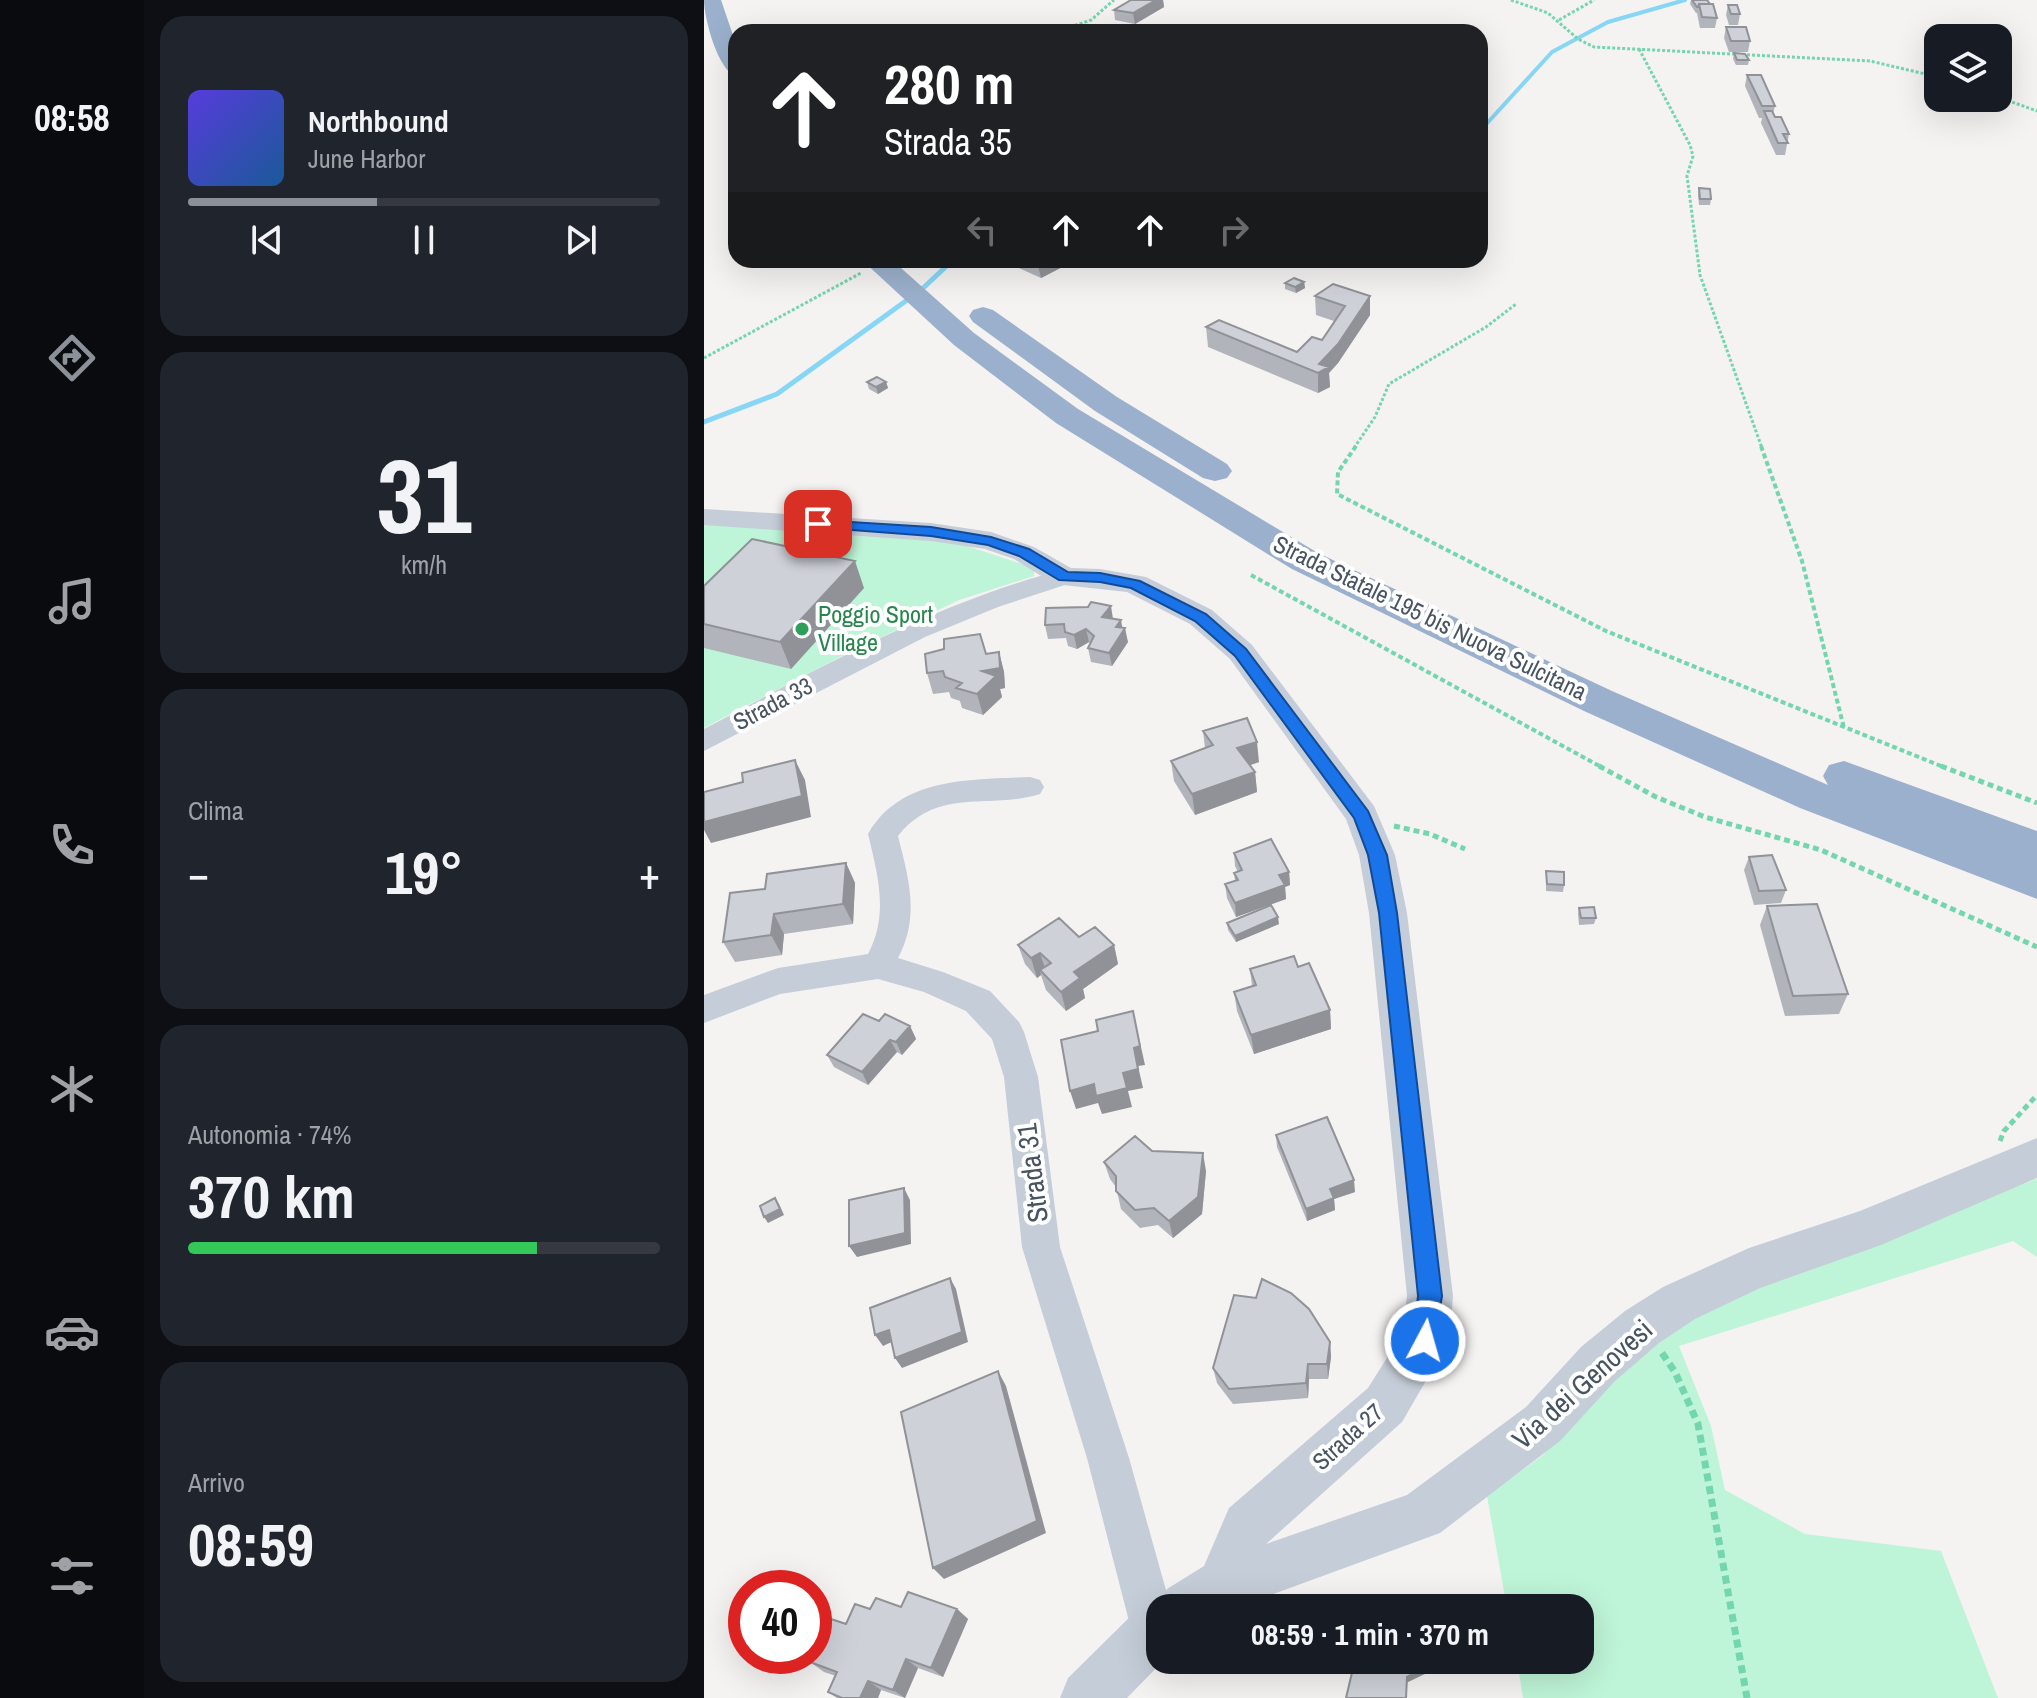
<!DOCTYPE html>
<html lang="it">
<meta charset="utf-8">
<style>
body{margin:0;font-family:"Archivo Narrow",sans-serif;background:#20242c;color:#f1f3f6;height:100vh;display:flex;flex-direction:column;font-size:30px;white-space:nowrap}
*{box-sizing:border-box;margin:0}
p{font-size:26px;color:#9ea1a6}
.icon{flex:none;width:44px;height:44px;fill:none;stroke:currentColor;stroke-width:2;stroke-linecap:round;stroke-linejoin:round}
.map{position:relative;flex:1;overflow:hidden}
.sheet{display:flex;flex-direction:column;gap:16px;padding:16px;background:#0d0f14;width:560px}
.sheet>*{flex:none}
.top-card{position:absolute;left:24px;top:24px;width:760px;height:244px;border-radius:24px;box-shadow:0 8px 32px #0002;background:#202124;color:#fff;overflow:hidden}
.tools{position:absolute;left:1220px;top:24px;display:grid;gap:16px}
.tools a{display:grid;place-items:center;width:88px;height:88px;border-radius:16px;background:#171b24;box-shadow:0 8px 32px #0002;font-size:40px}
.speed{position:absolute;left:24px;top:1570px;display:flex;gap:16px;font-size:40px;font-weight:700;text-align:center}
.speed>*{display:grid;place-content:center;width:104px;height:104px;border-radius:50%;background:#171b24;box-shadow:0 8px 32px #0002;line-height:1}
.speed .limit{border:12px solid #d22;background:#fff;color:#111}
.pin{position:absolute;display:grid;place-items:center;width:68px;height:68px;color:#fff;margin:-34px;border-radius:16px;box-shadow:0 4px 12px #0006}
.me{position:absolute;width:88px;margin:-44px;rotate:6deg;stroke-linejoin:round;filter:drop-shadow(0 0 6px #0008)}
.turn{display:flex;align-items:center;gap:28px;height:168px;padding:0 24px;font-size:36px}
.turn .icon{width:104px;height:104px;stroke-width:2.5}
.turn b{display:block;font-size:56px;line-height:68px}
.lanes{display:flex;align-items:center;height:76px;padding:0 24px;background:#0003;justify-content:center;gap:40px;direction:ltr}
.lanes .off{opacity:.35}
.big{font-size:60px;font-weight:700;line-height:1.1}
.sheet .tile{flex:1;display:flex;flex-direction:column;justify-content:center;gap:12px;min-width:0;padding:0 28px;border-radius:24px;background:#20242c}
.sheet .dial{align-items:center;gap:0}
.dial b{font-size:104px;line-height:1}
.song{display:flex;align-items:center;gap:24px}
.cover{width:96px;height:96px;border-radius:12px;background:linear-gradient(135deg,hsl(250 70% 55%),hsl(210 70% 35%))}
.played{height:8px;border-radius:4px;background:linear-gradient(90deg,#8c9099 40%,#363941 40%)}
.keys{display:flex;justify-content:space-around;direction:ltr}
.heat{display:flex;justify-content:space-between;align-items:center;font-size:44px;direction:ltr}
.charge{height:12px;border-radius:6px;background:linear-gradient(90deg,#34c759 74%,#363941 0)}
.trip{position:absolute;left:442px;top:1594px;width:448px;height:80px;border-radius:24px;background:#171b24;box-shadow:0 8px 32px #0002;font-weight:700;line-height:80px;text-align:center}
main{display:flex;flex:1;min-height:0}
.tabs{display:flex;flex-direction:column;width:144px;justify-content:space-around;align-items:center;background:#090b0e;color:#9ea1a6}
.tabs .icon{width:56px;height:56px}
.tabs .on{color:#8c9099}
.tabs b{font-size:36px;color:#f1f3f6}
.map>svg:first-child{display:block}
.green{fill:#bef4d7}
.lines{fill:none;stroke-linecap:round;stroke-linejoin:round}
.stream-far1{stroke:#88d6f5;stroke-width:4}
.stream{stroke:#88d6f5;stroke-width:5}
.path-far3{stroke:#73d6ad;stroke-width:3;stroke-dasharray:3 2;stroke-linecap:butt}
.path-far2{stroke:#73d6ad;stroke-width:4;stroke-dasharray:5 3;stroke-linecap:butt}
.path-far1{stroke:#73d6ad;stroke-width:5;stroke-dasharray:6 4;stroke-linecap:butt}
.path{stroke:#73d6ad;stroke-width:7;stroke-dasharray:8 5;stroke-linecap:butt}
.minor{fill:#c5cdd8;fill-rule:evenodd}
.tertiary{fill:#c5cdd8;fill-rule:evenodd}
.trunk{fill:#9bb0cc;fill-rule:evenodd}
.wall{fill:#b1b4ba}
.shaded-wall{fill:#909297}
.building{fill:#ced1d8;stroke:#909297;stroke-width:2}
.route{fill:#1a73e8;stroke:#114b97;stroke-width:2}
.leisure-dot{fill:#2e9e5b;stroke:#fff;stroke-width:3}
.labels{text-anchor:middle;stroke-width:8;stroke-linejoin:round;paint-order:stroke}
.leisure-label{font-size:24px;fill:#27864d;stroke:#fff;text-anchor:start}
.street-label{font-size:24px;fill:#485462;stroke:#fff}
.near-street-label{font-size:28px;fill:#485462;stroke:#fff}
</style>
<main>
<nav class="tabs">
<b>08:58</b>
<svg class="icon on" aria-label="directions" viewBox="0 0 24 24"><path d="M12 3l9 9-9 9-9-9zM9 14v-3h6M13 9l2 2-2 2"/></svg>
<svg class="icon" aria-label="music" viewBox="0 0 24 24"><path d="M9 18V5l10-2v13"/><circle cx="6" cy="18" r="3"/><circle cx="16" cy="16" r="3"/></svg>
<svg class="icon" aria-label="phone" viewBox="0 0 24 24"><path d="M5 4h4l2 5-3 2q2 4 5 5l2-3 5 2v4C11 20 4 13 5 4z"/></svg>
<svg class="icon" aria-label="climate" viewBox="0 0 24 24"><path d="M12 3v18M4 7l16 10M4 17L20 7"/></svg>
<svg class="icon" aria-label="car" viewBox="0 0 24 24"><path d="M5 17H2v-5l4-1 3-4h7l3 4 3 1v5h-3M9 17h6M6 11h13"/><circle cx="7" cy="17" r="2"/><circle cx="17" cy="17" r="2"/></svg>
<svg class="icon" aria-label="filters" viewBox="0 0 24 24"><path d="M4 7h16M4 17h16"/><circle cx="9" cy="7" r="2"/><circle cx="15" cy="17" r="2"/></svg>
</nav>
<section class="sheet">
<div class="tile">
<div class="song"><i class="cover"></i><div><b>Northbound</b><p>June Harbor</p></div></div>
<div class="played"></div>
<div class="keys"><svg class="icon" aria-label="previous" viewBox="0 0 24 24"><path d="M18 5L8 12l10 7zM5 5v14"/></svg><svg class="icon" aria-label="pause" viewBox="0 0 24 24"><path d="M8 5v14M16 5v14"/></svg><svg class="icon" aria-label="next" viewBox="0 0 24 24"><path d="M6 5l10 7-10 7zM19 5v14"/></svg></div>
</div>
<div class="tile dial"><b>31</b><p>km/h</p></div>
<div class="tile"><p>Clima</p>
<div class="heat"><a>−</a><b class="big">19°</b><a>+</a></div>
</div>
<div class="tile"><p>Autonomia · 74%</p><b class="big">370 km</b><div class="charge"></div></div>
<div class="tile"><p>Arrivo</p><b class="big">08:59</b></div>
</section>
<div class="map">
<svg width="1333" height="1698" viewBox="0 0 1333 1698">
<rect width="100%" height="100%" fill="#f5f2f2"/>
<path class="green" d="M0,524L248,541L330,568V576L255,600L136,657L0,728Z
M1333,1179V1257L1309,1241L975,1346L1007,1426L1021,1490L1101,1534L1237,1551L1294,1698H819L813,1660H876V1608H803L783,1496L839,1455L949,1340L1079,1273Z"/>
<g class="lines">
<path class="stream-far1" d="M776,131L848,52L904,22L981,0"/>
<path class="stream" d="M0,422L73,394L217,290L249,260"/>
<path class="path-far3" d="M807,0L844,13L874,39L890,47L1166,61L1234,77
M855,20L890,0
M352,32L387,20L410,0
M935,49L986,145L989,156L983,176L996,275L1058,448
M1294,97L1333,111
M0,358L157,273
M650,448L671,417L685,384L782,327L812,304"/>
<path class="path-far2" d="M652,446L634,472L633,494L902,631L1242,768
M1057,446L1098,561L1140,728
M547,575L899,768"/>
<path class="path-far1" d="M895,766L952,797L1001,817L1117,850L1333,947
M1237,766L1333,803
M690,826L726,834L761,849
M1296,1141L1300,1131L1333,1095"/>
<path class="path" d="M958,1353L971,1372L994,1424L1043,1698"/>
<path class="minor" d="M361,569L370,572L373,577L370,582L294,607L221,637L0,751V729C117,667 232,603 361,569Z
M326,777L336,780L340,787L336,794C284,810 234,786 194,836C205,880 216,916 194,958L239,972L286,991L315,1022L320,1032L334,1077L356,1247L425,1458L467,1608H456V1649L450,1652L434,1645L427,1629L383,1458L318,1247L300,1077L288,1039L262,1011L220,992L174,979L76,994L0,1023V995L74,968L164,954C185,914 174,876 164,834C197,776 268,780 326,777Z"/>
<path class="tertiary" d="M0,509L227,523L287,532L330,547L367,568L396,569L442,577L508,610L548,645L670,806L691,855L703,913L749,1296L745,1341L698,1422L562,1544L703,1495L822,1407L877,1347L921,1311L959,1287L1045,1248L1156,1211L1333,1138V1178L1177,1245L1056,1288L991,1319L955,1343L911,1381L856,1441L736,1533L531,1608H456V1660H460L423,1698H356L364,1678L437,1606L459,1599L463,1589L500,1566L525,1508L664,1388L698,1334L703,1296L665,913L655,855L642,819L526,659L486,624L423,592L350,584L310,559L281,549L227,541L0,525Z"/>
<path class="trunk" d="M0,0H17L32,44V76C14,71 0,18 0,0Z
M158,260H188L270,333L374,409L614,553L908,691L1124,785L1119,776L1125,765L1140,761L1333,831V899L1096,808L880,711L588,569L352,423L250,345Z
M279,307L289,310L413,397L523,464L528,471L523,478L511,481L499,478L391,411L269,322L265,316L269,310Z"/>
</g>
<path class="wall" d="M427,0H459L460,7L431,24L411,20L410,10Z
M987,0H1003L1013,18L1011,28H996L993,13H992L986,4Z
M1024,5L1036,14L1034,25H1025L1022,15Z
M1022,27L1046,41L1044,52H1025L1020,38Z
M1030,53L1045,60L1044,65H1032L1029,59Z
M1043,75L1071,106L1069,114L1071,117L1085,134L1081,155H1072L1057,123L1058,118H1055L1041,86Z
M995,188L1007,199L1006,205H995L994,195Z
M305,260H372L337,278L306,264Z
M600,282L601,288L592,293L581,289V283Z
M611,296H666V315L634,363L625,373L626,387L614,393L504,347L502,327L593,352L618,340L630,321L612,315Z
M163,382H182L184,388L174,394L165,389Z
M0,586L160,588L87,669L0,648Z
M409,619L418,628L424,642L408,666L387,662L384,648L386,644L385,642L373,649L364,646L362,638L344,639L341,625Z
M295,652L300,672L301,688L296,689L298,697L279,715L258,708L256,701L247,698L245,692L229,694L223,673L282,654Z
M499,731L555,762L546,765L551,772L553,792L491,815L470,781L467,761L501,748Z
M530,853L585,872L586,885L581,887L582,899L532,917L523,898L521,884L531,881L530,873L534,872L531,866Z
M1045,857L1082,890L1077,903L1050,905L1040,870Z
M142,863L151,883L149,924L80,934L78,955L31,962L19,942L61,889Z
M842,871L860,885L859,892L842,891Z
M1063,906L1144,994L1135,1014L1081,1016L1056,925Z
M875,908L892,918L890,924L875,925L874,914Z
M523,923L575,924L532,942L524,930Z
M375,937L410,945L414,964L379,989L381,998L362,1011L342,990L337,975L333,978L321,964L314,945Z
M594,967L626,1010L627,1029L550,1054L533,1011L530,992L548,986L546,969Z
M175,1021L206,1026L212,1039L198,1055L193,1052L164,1085L130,1067L123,1055Z
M572,1135L651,1192L630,1199L631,1210L603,1221L573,1147Z
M448,1151L502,1171L498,1214L469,1238L454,1225L436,1228L417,1209L412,1187L406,1179L400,1162Z
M626,1342L627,1357L624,1379H605L604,1398L529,1404L513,1383L509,1368Z
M197,1607L253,1609L264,1619L239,1677L214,1668L201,1698L177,1690L174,1698H133L124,1692L132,1676L120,1672L106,1662L142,1624L166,1609Z"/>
<path class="shaded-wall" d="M452,0H459L460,7L431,24L429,13Z
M344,260H372L337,278L334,265Z
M600,282L601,288L592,293L591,287Z
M666,296V315L634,363L625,373L626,387L614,393V373L615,364Z
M182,382L184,388L174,394L172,387Z
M151,561L160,588L87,669L76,642Z
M407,606L409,619L398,617Z
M417,620L419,632L421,628L424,642L408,666L405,653L412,627Z
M382,629L385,642L373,649L370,635Z
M295,652L300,672L301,688L296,689L298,697L279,715L273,694L278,671L286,670Z
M553,742L555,762L535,769L533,748Z
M91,760L101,780L107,817L7,843L0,830V822Z
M551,772L553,792L491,815L488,794Z
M142,863L151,883L149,924L139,904Z
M585,872L586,885L581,887L582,899L532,917L531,903L575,875Z
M70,914L80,934L78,955L67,935Z
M574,917L575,924L532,942L531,936Z
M410,945L414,964L379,989L381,998L362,1011L357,992L370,972Z
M336,953L342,972L336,970L337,975L333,978L327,958Z
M626,1010L627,1029L550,1054L547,1035Z
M429,1011L441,1065L434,1066L439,1088L424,1091L428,1107L398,1114L394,1103L372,1109L366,1091L419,1073L430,1048Z
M206,1026L212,1039L198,1055L192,1042Z
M186,1040L193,1052L164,1085L158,1072Z
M499,1153L502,1171L498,1214L469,1238L465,1221Z
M650,1180L651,1192L630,1199L631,1210L603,1221L602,1209L626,1189Z
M200,1188L206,1200L207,1244L153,1257L145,1246Z
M71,1198L75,1204L80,1215L64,1223L60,1217Z
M246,1278L252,1289L264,1342L198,1368L191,1358Z
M185,1330L192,1340L179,1346L171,1335Z
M626,1342L627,1357L624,1379L623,1364Z
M604,1364L605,1379L604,1398L602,1383Z
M294,1371L302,1386L342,1533L240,1579L229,1568Z
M253,1609L264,1619L239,1677L227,1668Z
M202,1659L214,1668L201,1698L189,1690Z
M737,1660H744V1663L702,1683L703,1677Z
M164,1681L177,1690L174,1698H156Z"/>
<path class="building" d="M427,0H452L429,13L410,10Z
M988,0H1003L1006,4H995L994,7H993Z
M995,4H1009L1013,18L998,17Z
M1024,5H1033L1036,14H1027Z
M1022,27H1042L1046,41H1027Z
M1030,53L1041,54L1045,60H1033Z
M1043,75H1057L1071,106H1058Z
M1060,111H1068L1071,117H1077L1085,134H1079L1084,143H1074Z
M995,188L1006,189L1007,199H996Z
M322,260H344L334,265Z
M590,278L600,282L591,287L581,283Z
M629,284L666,296L634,344L615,364L625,367L614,373L502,327L515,320L593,352L608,337L618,340L641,306L611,296Z
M173,377L182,382L172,387L163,382Z
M48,539L151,561L76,642L0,624V586Z
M387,602L407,606L398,617L417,620L412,627L421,628L405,653L384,648L390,636L382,629L370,635L361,632L360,624L341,625L342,608L384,607Z
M276,634L282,654L295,652L296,668L278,671L292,676L273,694L252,688L258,683L241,677L239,671L223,673L221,654L240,649V639Z
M543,718L553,742L533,748L551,772L488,794L467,761L509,745L499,731Z
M91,760L98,796L0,822V792L39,782L38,773Z
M567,839L585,872L575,875L581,885L531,903L521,884L534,880L530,873L538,870L530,853Z
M1068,855L1082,890L1055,891L1045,857Z
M142,863L139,904L70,914L67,935L19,942L26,893L61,889L63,874Z
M842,871L860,872V885L843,884Z
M1113,904L1144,994L1089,996L1063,906Z
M567,905L574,917L531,936L523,923Z
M890,907L892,918H877L875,908Z
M355,918L375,937L391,927L410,945L370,972L376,978L357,992L336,970L347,963L336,953L327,958L314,945Z
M590,956L594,967L605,963L626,1010L547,1035L530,992L552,985L546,969Z
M429,1011L436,1046L430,1048L434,1069L419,1073L423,1088L392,1096L390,1084L366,1091L357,1040L394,1031L392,1020Z
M159,1014L175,1021L181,1014L206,1026L192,1042L186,1040L158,1072L123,1055Z
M623,1117L650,1180L626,1189L630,1198L602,1209L572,1135Z
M431,1136L448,1151L499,1153L494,1197L465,1221L450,1208L431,1210L412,1191V1176L400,1162Z
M200,1188L201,1233L145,1246V1200Z
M71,1198L76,1209L60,1217L56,1206Z
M246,1278L258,1332L191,1358L185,1330L171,1335L166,1308Z
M558,1279L587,1293L605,1309L626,1342L623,1364H604L602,1383L525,1389L509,1368L530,1295L552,1298Z
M294,1371L333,1521L229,1568L197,1412Z
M204,1592L253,1609L227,1668L202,1659L189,1690L164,1681L156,1698H138L124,1692L133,1672L106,1662L110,1656V1654L127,1619L142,1624L151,1604L166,1609L172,1598L197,1607Z
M727,1603L728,1608H708Z
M651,1660H737L703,1677L702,1698H642Z"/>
<path class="route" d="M114,520L227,527L287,537L325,549L364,572L396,573L436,581L502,614L542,649L664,811L683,855L693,913L738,1296L729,1350L721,1353L713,1350L709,1341L714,1296L675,913L664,855L650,818L531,656L491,621L427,588L396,582L355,580L315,556L284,545L227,536L109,527V521Z"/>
<circle class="leisure-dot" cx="98" cy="629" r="8"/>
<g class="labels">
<g class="leisure-label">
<text x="114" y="623">Poggio Sport<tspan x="114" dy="28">Village</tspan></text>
</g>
<g class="street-label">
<text transform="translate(726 618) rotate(26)" y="8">Strada Statale 195 bis Nuova Sulcitana</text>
<text transform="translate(69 704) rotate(-28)" y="8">Strada 33</text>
<text transform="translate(644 1437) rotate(-42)" y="8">Strada 27</text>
</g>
<g class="near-street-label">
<text transform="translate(328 1173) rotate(-97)" y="10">Strada 31</text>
<text transform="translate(878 1384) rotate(-42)" y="10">Via dei Genovesi</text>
</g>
</g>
</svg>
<div class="tools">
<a><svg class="icon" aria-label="layers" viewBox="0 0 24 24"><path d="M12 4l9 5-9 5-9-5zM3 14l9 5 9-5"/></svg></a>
</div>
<div class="speed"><div class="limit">40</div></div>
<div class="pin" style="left:114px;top:524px;background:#d93025"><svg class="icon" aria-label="arrive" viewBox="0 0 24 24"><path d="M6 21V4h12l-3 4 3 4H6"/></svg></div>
<svg class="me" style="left:721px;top:1341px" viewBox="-20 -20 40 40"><circle r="17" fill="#1a73e8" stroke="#fff" stroke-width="3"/><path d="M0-11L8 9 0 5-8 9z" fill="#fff"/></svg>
<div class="trip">08:59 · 1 min · 370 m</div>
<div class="top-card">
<div class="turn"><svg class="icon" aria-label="ahead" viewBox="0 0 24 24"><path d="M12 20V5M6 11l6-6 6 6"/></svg><div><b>280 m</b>Strada 35</div></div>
<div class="lanes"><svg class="icon off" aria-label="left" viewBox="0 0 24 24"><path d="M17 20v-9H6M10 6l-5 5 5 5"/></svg><svg class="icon" aria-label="ahead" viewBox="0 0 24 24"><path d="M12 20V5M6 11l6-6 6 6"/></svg><svg class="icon" aria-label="ahead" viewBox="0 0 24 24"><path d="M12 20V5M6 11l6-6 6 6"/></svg><svg class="icon off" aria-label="right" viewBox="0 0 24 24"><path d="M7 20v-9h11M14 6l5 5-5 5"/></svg></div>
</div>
</div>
</main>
